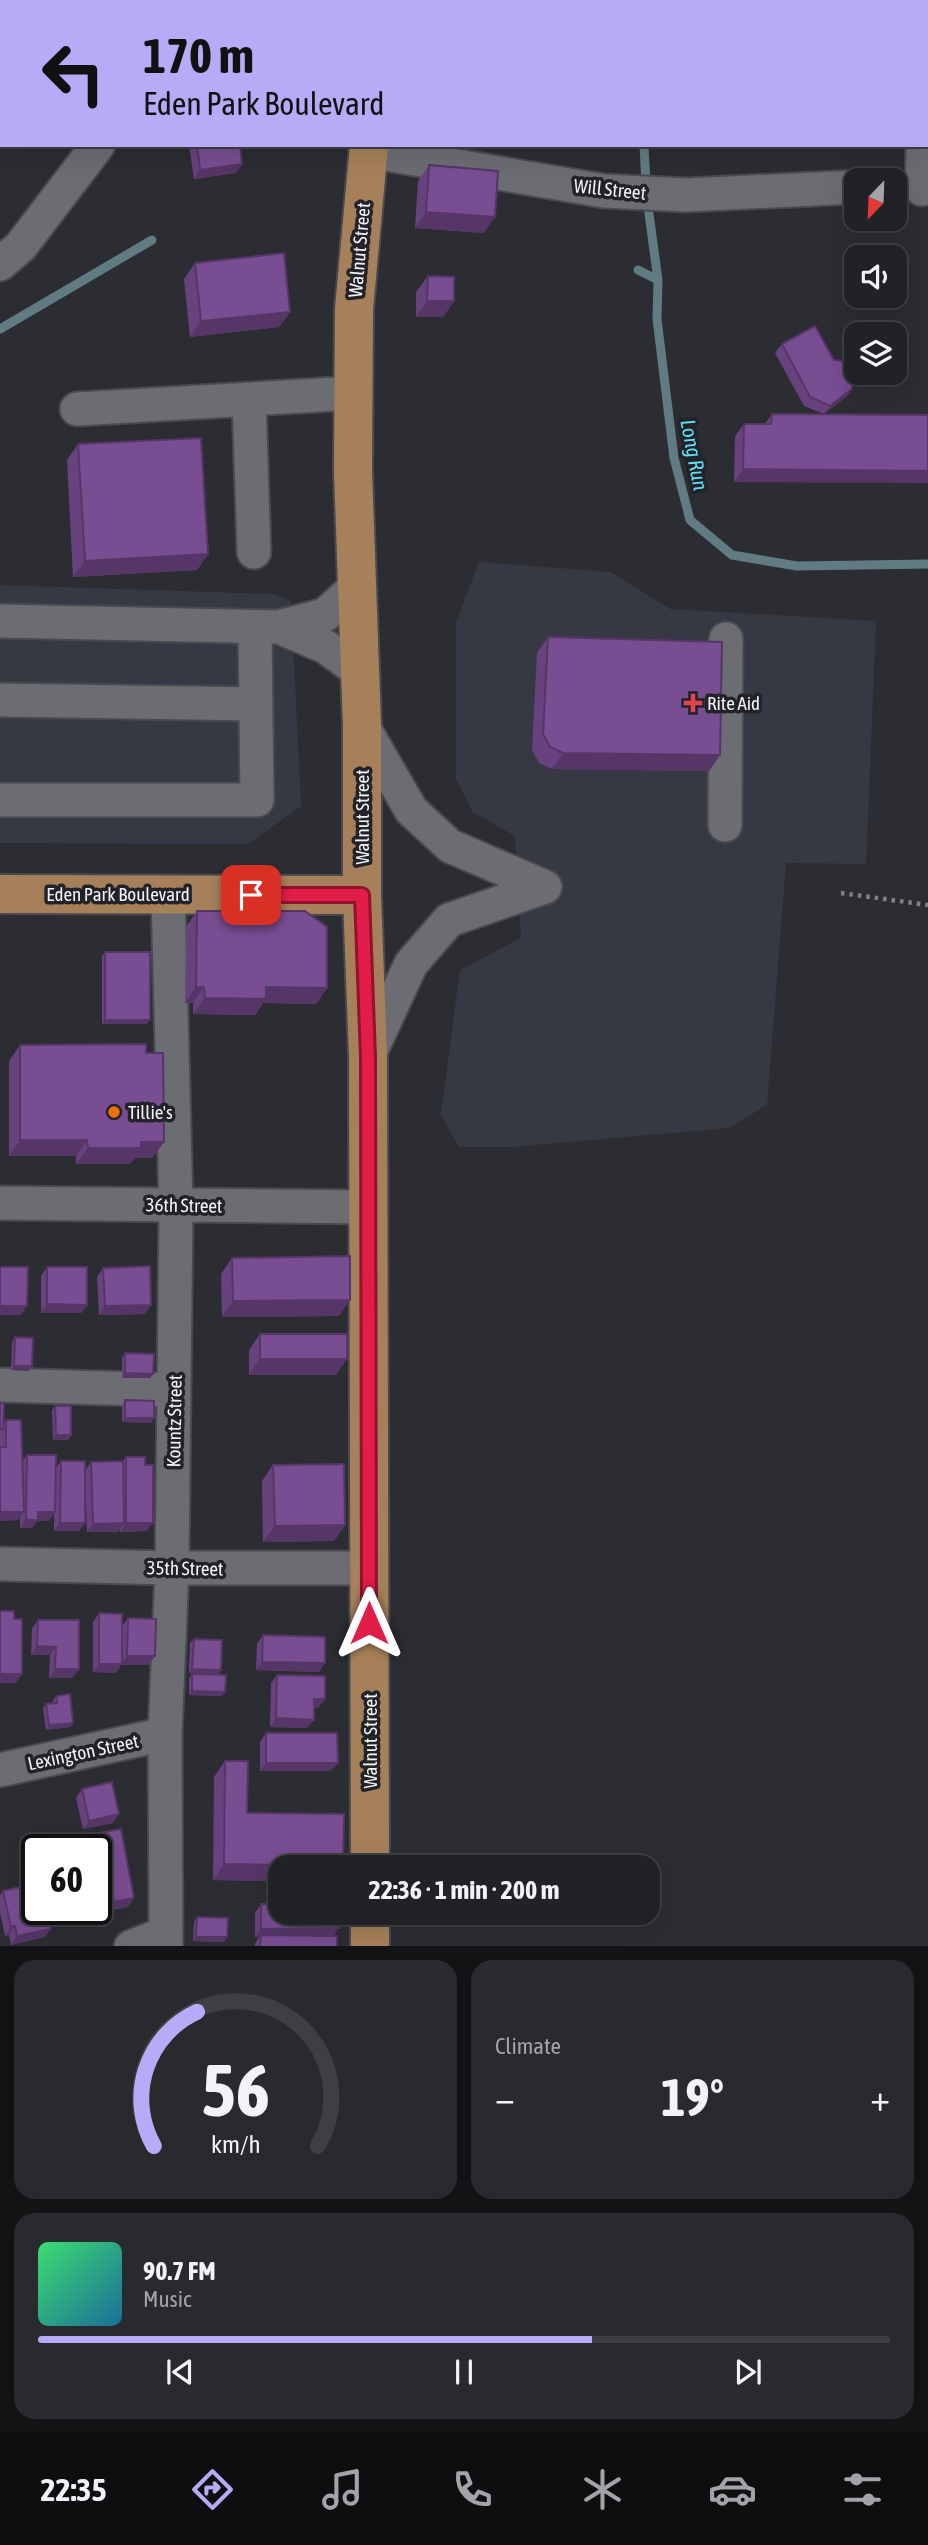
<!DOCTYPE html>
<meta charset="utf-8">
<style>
body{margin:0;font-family:"Asap Condensed",sans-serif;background:#292a2e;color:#f1f3f6;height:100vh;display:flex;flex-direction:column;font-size:26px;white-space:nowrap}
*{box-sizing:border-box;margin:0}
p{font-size:23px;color:#a2a4a7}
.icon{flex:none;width:38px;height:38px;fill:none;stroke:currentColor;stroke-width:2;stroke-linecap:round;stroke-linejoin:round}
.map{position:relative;height:1946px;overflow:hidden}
.side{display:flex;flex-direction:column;gap:14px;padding:14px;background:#121315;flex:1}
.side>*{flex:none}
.hud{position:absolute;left:0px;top:0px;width:929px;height:147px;box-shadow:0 7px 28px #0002,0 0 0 2px #3e3f43;background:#b7abf7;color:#111;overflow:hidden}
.needle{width:46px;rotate:203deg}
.controls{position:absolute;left:844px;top:168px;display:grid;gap:14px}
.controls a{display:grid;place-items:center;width:63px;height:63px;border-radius:14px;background:#212226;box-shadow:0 7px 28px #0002,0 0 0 2px #3e3f43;font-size:35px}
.speed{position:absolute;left:21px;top:1834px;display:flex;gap:14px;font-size:35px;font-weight:700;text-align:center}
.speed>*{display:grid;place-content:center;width:91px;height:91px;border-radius:50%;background:#212226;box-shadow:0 7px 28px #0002,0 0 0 2px #3e3f43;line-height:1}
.speed .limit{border:4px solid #111;border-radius:10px;background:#fff;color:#111}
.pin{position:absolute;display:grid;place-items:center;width:60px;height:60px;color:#fff;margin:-30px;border-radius:14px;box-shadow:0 4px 10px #0006}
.me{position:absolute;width:77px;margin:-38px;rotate:0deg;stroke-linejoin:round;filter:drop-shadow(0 0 5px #0008)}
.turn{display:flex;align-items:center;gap:24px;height:147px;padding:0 28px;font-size:32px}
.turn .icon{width:91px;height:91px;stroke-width:2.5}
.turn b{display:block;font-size:49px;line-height:60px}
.big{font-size:52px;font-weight:700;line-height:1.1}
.side .card{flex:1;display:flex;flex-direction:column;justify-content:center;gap:10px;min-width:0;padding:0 24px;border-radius:21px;background:#292a2e}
.side .dial{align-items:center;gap:0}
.dial svg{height:182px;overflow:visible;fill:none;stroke:#3e3f43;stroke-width:7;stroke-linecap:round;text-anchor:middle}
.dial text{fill:#f1f3f6;stroke:none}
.song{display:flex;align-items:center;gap:21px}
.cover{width:84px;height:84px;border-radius:10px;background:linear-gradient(135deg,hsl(140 70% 55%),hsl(200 70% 35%))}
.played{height:7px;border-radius:4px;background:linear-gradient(90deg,#b7abf7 65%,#3e3f43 65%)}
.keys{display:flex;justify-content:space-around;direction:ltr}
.heat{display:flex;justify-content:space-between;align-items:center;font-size:38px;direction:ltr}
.side .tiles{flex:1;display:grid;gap:14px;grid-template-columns:1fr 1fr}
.card:last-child{grid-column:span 2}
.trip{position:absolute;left:268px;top:1855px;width:392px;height:70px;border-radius:21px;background:#212226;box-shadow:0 7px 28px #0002,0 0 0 2px #3e3f43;font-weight:700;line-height:70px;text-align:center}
.tabs{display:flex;height:112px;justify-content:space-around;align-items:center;background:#0d0e0f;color:#a2a4a7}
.tabs .icon{width:49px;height:49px}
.tabs .active{color:#b7abf7}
.tabs b{font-size:32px;color:#f1f3f6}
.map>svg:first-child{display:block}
.built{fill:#363944}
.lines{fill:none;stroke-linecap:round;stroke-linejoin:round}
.stream{stroke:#607c82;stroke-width:9}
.minor-casing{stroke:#494a4f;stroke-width:37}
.major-casing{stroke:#494a4f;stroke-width:42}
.path{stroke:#808185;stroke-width:4.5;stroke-dasharray:3.5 5;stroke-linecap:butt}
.minor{stroke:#6b6d73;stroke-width:33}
.major{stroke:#a6805a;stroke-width:38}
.wall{fill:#68427e}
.shaded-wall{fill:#553666}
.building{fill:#794d92;stroke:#553666;stroke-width:2}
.route-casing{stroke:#92132f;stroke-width:18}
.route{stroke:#e11d48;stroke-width:12}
.health-dot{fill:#e0444e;stroke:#222329;stroke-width:2.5}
.food-dot{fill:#e8710a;stroke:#222329;stroke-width:2.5}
.labels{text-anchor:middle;stroke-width:7;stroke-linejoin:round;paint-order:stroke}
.street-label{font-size:19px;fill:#f2f3f6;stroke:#222329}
.poi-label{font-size:19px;fill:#f2f3f6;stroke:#222329;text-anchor:start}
.water-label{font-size:21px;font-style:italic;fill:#5edff7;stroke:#222329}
</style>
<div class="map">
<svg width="928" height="1947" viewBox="0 0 928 1947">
<rect width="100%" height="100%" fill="#2c2d33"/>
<path class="built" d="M479,562L611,572L670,609L876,621L866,864L786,863L767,1105L729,1128L511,1147H459L441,1115L460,970L521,938L515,836L473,812L456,779V623Z
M0,585L275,594L291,602L301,806L248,844L0,843Z"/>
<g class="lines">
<path class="stream" d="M636,2V0
M644,145L646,185
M647,199L658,280L657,319L674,458L690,520L732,555L797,566L928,564
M638,270L658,280
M0,329L152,240"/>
<defs>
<path id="minor" d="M12,0L13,2
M431,0L432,2
M197,2L198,0
M491,2V0
M927,2V0
M368,151L604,191L686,195L856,187
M922,189L923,145
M0,264L21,246L98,145
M249,400L254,552
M77,409L354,393
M0,621L279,627L325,615L357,586
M279,627L326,647L360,672
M0,700L256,704
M362,725L411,810L450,846L545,887
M0,800H257L255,627
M725,825L726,639
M368,1057L411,964L449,920L545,887
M0,1203L368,1207
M0,1385L174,1390
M0,1564L172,1568H369
M0,1770L165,1734
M131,1947L166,1933
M166,1947L165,1734L172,1568L176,1206L168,895"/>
<path id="major" d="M391,2L392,0
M369,145L354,309L353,471L362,725V895L368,1057L370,1867
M0,894L362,895
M370,1913V1947"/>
</defs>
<use href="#minor" class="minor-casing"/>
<use href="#major" class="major-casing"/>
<path class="path" d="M841,893L928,905"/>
<use href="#minor" class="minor"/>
<use href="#major" class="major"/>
</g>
<path class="wall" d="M514,0H566V2H514Z
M189,145H240L242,164L236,173L194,179Z
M429,166L484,233L415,228L418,181Z
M195,263L290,312L279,327L190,337L184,279Z
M428,276L454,301L443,317H416V292Z
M782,344L834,360L852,389L846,397L734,482L735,436L744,424H765L772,414H824L804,406L775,353Z
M78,444L208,554L197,570L73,577L67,460Z
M548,637L720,755L709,771L552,769L539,763L532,750L537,653Z
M197,911L327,988L316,1004L263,1003L255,1015L193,1014V1003H185L186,927Z
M105,952L147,1024H102V956Z
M20,1045L146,1053L164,1142L152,1158H135L130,1164H76V1156H9V1061Z
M232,1258L339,1316L222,1317L221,1274Z
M47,1267L87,1305L81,1313H41V1276Z
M103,1268L145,1314L99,1315L97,1277Z
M260,1334L336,1375H249V1350Z
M15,1337L29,1371L11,1370L12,1342Z
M125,1353L150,1378H122V1358Z
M125,1400L154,1418L151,1423L122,1422V1405Z
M0,1403L3,1424L6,1420L22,1461L27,1455L56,1468L61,1461L85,1523L79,1531H54V1513L49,1521H37L32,1528H20V1516L18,1520L0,1521Z
M55,1406L71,1435L68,1440H53L52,1410Z
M126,1457L147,1531L120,1532V1529L118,1532H87L85,1471L91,1462L123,1461Z
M273,1465L345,1525L334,1541L263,1542L262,1481Z
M99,1613L122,1626L128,1618L149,1665H121L116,1673L93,1672V1622Z
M38,1620L79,1669L72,1678H49L50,1655H31L32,1628Z
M263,1635L319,1672L256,1670L257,1644Z
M194,1639L221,1670L218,1675L189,1673L190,1643Z
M192,1674L222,1696L189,1695V1679Z
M277,1675L325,1699L318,1708H314L307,1728L270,1727L271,1683Z
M56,1696L73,1723L70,1727L46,1730L43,1708L46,1704L53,1703V1700Z
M266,1733L331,1771H260V1742Z
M225,1761L247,1813L343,1866L342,1867H280V1881L213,1880L214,1777Z
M82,1789L113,1823L83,1829L76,1798Z
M94,1834L128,1907L102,1912L101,1908L98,1911L74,1917L72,1909H96V1850H90L88,1843Z
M3,1891L59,1923L51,1925L45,1937L11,1945L9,1935L5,1936L0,1912V1895Z
M261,1904L333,1936L337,1947H255V1944L259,1937H255V1913Z
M197,1917L227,1937L224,1942L193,1941L194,1922Z"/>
<path class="shaded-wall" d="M84,0H144L143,2H83Z
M455,0H467L475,2H453Z
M242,164L236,173L194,179L200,170Z
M426,212L495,217L484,233L415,228Z
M427,301H454L443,317H416Z
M290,312L279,327L190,337L201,321Z
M852,389L846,397L824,414L830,406Z
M743,469L928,471V483L734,482Z
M208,554L197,570L73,577L85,561Z
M563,753L720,755L709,771L552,769Z
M196,987H204L193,1003H185Z
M266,987L327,988L316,1004L263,1003L255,1015L193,1014L205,998Z
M105,1020H150L147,1024H102Z
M20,1140H87L76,1156H9Z
M141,1142H164L152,1158H135L130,1164H76L88,1148Z
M350,1300L339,1316L222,1317L233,1301Z
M47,1304L87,1305L81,1313H41Z
M151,1305L145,1314L99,1315L105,1306Z
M0,1306H27L21,1315H0Z
M260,1359H347L336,1375H249Z
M14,1366H32L29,1371L11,1370Z
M125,1373L153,1374L150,1378H122Z
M125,1418H154L151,1423L122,1422Z
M56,1435H71L68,1440H53Z
M0,1512H24L18,1520L0,1521Z
M38,1512H55L49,1521H37L32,1528H20L26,1520Z
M60,1523H85L79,1531H54Z
M124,1523L118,1532H87L93,1524Z
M126,1523H153L147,1531L120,1532Z
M345,1525L334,1541L263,1542L275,1526Z
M37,1646L56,1647L50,1655H31Z
M127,1656H155L149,1665H121L116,1673L93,1672L99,1664H121Z
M262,1662L325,1663L319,1672L256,1670Z
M55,1669H79L72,1678H49Z
M192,1669L221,1670L218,1675L189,1673Z
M0,1674H22L16,1683H0Z
M192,1691L225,1692L222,1696L189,1695Z
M314,1699H325L318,1708H308Z
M276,1718L314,1720L307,1728L270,1727Z
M73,1723L70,1727L46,1730L49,1725Z
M266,1763H338L331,1771H260Z
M119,1814L113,1823L83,1829L89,1821Z
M224,1864L343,1866L342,1867H280V1881L213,1880Z
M134,1898L128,1907L102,1912L108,1903Z
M105,1903L98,1911L74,1917L80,1909H96V1905Z
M65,1915L59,1923L43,1927L49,1918Z
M15,1926L9,1935L5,1936L11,1927Z
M339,1928L333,1937L261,1935L259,1937H255L261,1929Z
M51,1929L45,1937L11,1945L17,1936Z
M196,1937H227L224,1942L193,1941Z"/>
<path class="building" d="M279,0H331L330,2H279Z
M467,0H485L484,2H475Z
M527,0H566V2H527Z
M197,145H240L242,164L200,170Z
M429,165L498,171L495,217L426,212Z
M284,253L290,312L201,321L195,263Z
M428,276L454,277V301H427Z
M815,326L834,360L852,362V389L830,406L810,397L782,344Z
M772,414L928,415V471L743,469L744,424H771Z
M201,438L208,554L85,561L78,444Z
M548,637L722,642L720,755L563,753L550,747L543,734Z
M197,911H305L327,927V988L266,987V999L205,998L204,987H196Z
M105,952H150V1020H105Z
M146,1044V1053H163L164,1142H141V1148H88L87,1140H20V1045Z
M350,1256V1300L233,1301L232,1258Z
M150,1266L151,1305L105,1306L103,1268Z
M0,1267H28L27,1306H0Z
M47,1267H87V1305L47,1304Z
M260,1334H347V1359H260Z
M15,1337L33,1338L32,1366H14Z
M125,1353L154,1354L153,1374L125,1373Z
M125,1400L154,1401V1418H125Z
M0,1403H4L3,1429H0Z
M55,1406H71V1435H56Z
M6,1420H21L24,1512H0V1447H6Z
M27,1455H56L55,1512H38V1520H26Z
M126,1457H145V1465H153V1523H126Z
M61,1461H85V1523H60Z
M123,1461L124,1523L93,1524L91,1462Z
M344,1464L345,1525L275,1526L273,1465Z
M0,1611H14V1619H22V1674H0Z
M99,1613L122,1614V1664H99Z
M128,1618L156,1619L155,1656H127Z
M38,1620H79V1669H55L56,1647L37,1646Z
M263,1635L325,1637V1663L262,1662Z
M194,1639L222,1640L221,1670L192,1669Z
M192,1674L226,1675L225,1692L192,1691Z
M277,1675L325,1676V1699H314V1720L276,1718Z
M70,1694L73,1723L49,1725L46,1704L57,1703L56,1696Z
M266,1733H337L338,1763H266Z
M225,1761H248L247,1813L344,1814L343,1866L224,1864Z
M112,1782L119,1814L89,1821L82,1789Z
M121,1829L134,1898L108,1903L94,1834Z
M96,1866L105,1903L96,1905Z
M37,1883V1909H63L65,1915L49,1918L51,1929L17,1936L15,1926L11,1927L3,1891Z
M261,1904H280V1913H339V1928L261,1929Z
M197,1917L228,1918L227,1937H196Z
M261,1935L337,1936V1947H260Z"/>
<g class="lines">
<defs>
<path id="route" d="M251,895H362L368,1057L369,1623"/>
</defs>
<use href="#route" class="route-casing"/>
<use href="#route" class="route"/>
</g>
<path class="health-dot" d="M689.5 692.5h7v7h7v7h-7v7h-7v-7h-7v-7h7z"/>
<circle class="food-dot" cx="114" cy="1112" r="7"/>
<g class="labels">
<g class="street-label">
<text transform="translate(610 189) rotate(6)" y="7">Will Street</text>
<text transform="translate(359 250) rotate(-85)" y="7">Walnut Street</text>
<text transform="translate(362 817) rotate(-90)" y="7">Walnut Street</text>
<text x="118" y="901">Eden Park Boulevard</text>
<text transform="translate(184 1205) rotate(1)" y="7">36th Street</text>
<text transform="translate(174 1421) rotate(-89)" y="7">Kountz Street</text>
<text transform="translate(185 1568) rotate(1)" y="7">35th Street</text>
<text transform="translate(370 1741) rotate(-90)" y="7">Walnut Street</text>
<text transform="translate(83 1752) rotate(-12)" y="7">Lexington Street</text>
</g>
<g class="poi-label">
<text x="707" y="710">Rite Aid</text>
<text x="128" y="1119">Tillie's</text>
</g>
<g class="water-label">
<text transform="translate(694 455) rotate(79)" y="7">Long Run</text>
</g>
</g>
</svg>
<div class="controls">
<a><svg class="needle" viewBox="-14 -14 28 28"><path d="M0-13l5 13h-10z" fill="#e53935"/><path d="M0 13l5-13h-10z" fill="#a2a4a7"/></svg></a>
<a><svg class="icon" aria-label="sound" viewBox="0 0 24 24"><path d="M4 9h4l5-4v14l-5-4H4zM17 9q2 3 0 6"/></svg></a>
<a><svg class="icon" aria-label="layers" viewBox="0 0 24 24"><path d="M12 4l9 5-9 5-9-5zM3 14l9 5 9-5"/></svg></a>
</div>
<div class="speed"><div class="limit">60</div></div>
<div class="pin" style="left:251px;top:895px;background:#d93025"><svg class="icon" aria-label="arrive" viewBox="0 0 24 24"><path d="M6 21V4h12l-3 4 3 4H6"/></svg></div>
<svg class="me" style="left:369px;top:1623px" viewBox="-20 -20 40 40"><path d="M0-17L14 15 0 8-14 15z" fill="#e11d48" stroke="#fff" stroke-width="4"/></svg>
<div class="trip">22:36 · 1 min · 200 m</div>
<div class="hud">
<div class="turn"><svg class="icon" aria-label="left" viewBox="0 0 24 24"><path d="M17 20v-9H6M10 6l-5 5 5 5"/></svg><div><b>170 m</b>Eden Park Boulevard</div></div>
</div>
</div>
<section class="side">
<div class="tiles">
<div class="card dial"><svg viewBox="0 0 100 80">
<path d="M14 69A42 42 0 1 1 86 69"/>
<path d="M14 69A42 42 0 0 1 33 10" stroke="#b7abf7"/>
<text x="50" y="56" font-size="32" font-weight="700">56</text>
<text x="50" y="72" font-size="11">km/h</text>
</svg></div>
<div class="card"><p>Climate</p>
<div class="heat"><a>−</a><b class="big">19°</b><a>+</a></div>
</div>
<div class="card">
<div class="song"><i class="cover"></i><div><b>90.7 FM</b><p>Music</p></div></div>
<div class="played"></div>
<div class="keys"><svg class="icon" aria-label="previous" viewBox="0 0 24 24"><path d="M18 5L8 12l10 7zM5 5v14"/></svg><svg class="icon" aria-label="pause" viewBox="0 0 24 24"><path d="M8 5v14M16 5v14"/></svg><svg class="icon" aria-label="next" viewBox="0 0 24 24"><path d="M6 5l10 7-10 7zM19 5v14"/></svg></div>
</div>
</div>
</section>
<nav class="tabs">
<b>22:35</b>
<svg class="icon active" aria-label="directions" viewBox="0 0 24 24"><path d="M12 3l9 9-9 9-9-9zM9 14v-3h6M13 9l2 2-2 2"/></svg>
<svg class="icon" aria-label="music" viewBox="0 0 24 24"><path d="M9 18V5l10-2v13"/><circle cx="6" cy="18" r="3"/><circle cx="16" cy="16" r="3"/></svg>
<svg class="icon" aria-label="phone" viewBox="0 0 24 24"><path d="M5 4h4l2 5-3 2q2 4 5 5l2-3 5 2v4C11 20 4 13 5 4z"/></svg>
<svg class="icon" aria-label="climate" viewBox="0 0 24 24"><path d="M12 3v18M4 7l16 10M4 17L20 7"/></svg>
<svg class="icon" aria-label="car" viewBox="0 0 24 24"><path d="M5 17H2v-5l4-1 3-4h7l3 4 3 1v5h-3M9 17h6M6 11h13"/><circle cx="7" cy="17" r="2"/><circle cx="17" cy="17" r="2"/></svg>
<svg class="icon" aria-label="filters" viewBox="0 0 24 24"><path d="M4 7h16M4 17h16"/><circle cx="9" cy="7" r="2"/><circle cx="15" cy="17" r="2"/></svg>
</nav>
